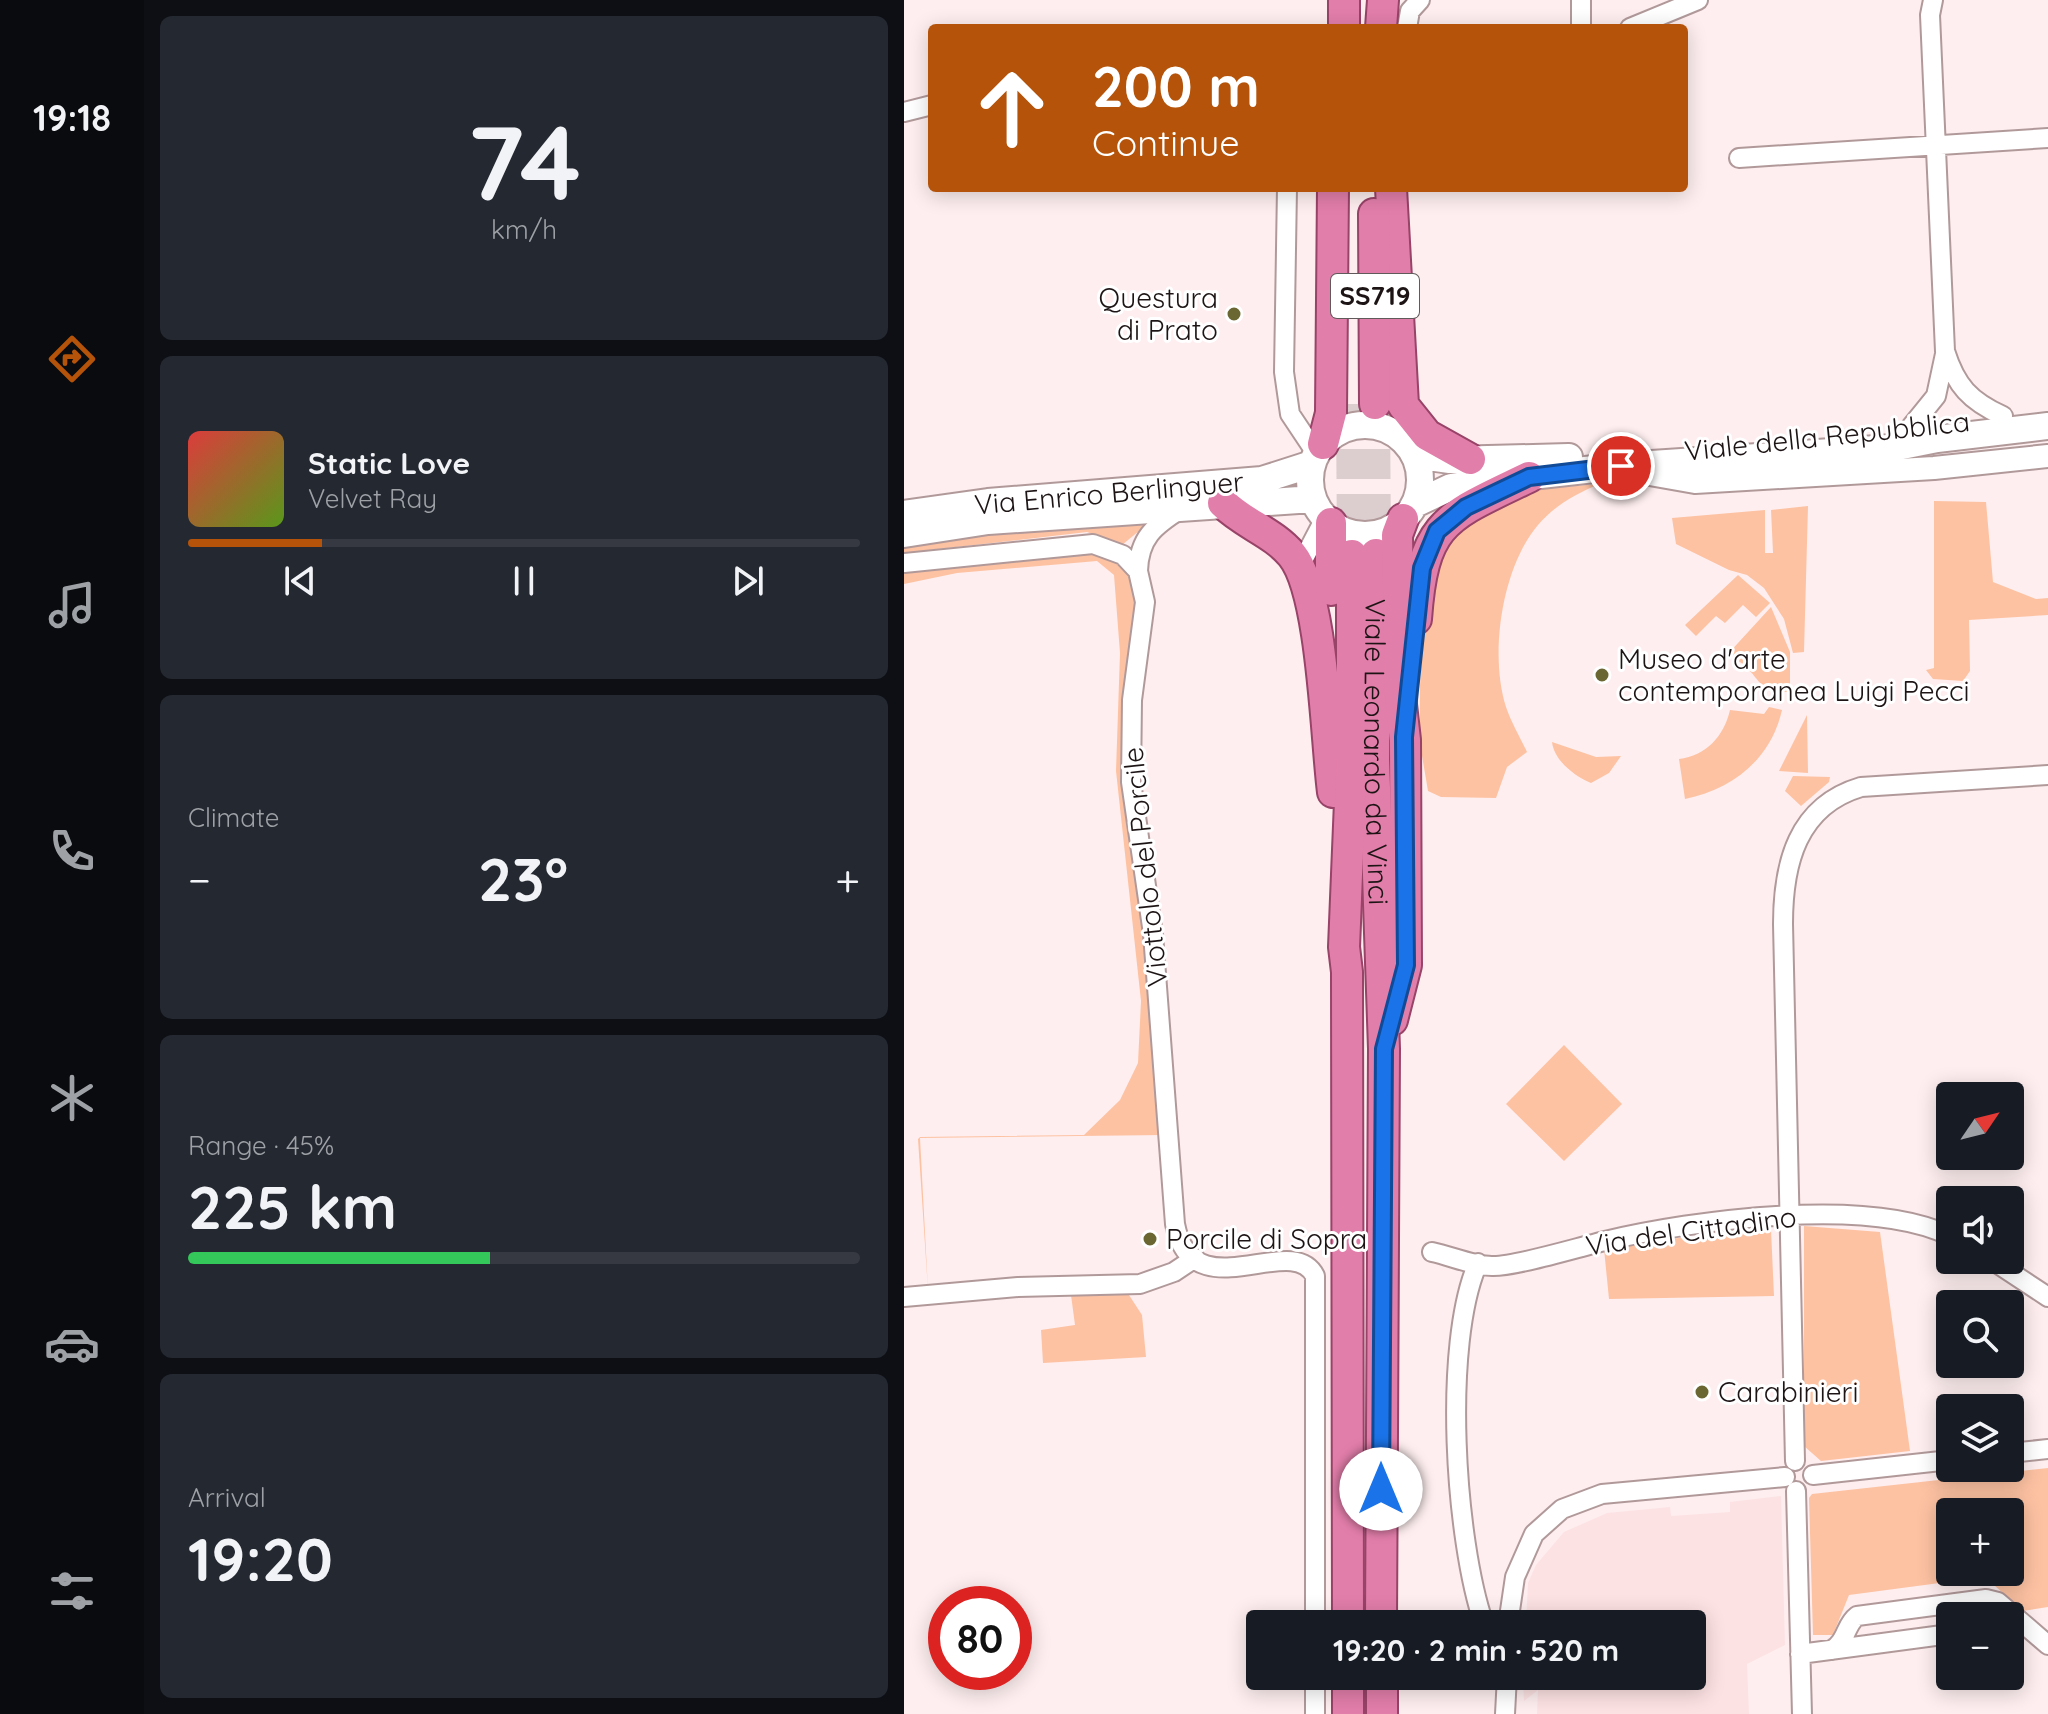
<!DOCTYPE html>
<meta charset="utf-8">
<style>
body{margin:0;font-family:Quicksand,sans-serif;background:#242831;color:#f1f3f6;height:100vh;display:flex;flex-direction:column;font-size:30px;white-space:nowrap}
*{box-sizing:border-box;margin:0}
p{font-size:26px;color:#9ea1a6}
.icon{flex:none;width:44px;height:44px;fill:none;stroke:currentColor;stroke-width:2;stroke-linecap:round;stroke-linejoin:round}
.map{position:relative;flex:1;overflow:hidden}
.details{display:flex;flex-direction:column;gap:16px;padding:16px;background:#0d0f14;width:760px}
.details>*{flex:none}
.guide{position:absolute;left:24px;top:24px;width:760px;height:168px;border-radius:8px;box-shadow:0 4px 20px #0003;background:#b45309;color:#fff;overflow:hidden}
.needle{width:52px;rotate:55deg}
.tools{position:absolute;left:1032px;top:1082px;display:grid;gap:16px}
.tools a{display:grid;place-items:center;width:88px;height:88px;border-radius:8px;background:#171b24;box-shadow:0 4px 20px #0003;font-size:40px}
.speed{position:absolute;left:24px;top:1586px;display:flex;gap:16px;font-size:40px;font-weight:700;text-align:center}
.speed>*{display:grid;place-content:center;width:104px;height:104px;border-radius:50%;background:#171b24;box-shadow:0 4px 20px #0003;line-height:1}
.speed .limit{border:12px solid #d22;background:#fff;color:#111}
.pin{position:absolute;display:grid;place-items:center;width:68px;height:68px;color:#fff;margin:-34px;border:4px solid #fff;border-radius:50%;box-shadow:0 2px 8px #0007}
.me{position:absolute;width:88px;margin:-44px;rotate:0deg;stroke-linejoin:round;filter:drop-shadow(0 0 6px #0008)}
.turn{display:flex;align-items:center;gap:28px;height:168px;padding:0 32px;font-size:36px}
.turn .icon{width:104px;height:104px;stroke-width:2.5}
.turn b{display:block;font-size:56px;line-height:68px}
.big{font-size:60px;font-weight:800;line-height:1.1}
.details .widget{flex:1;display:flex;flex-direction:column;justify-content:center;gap:12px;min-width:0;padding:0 28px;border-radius:12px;background:#242831}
.details .dial{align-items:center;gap:0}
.dial b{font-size:104px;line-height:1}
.song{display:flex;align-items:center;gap:24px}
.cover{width:96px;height:96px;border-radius:12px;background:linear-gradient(135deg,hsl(0 70% 55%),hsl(90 70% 35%))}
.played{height:8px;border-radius:4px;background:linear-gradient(90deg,#b45309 20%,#363941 20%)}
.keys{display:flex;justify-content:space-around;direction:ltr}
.heat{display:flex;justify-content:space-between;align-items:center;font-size:44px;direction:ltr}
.charge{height:12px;border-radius:6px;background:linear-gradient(90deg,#34c759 45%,#363941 0)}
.trip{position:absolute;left:342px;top:1610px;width:460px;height:80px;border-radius:8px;background:#171b24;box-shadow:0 4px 20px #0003;font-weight:800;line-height:80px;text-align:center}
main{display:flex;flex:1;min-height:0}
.dock{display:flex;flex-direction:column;width:144px;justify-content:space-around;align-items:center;background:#090b0e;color:#9ea1a6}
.dock .icon{width:56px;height:56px}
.dock .selected{color:#b45309}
.dock b{font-size:36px;color:#f1f3f6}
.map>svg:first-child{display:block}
.built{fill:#fde2e3}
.green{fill:#fdc2a2;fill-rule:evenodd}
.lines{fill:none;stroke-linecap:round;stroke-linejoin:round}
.trunk-tunnel{stroke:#dccdce;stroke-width:30;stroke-dasharray:30 15;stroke-linecap:butt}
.minor-casing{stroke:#b1999a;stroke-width:22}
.tertiary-casing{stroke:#b1999a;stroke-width:26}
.secondary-casing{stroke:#b1999a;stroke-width:30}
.trunk-casing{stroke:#984368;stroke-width:34}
.minor{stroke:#fff;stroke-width:18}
.tertiary{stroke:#fff;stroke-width:22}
.secondary{stroke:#fff;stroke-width:26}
.trunk{stroke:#e27eaa;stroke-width:30}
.route-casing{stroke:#114b97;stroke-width:20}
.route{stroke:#1a73e8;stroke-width:14}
.poi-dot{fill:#6b6733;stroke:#fff;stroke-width:3}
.labels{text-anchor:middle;stroke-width:6;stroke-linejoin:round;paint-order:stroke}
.shield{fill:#fff;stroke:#615a5b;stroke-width:2}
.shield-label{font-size:26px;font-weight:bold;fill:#1d1415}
.poi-label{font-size:28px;fill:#1d1415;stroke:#fff;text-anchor:start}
.street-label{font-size:28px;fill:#1d1415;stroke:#fff}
</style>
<main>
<nav class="dock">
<b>19:18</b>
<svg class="icon selected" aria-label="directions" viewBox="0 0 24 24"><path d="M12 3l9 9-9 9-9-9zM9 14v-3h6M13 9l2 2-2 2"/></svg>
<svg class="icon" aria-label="music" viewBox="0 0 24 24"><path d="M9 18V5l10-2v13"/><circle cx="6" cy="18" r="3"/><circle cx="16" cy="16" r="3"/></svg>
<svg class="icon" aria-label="phone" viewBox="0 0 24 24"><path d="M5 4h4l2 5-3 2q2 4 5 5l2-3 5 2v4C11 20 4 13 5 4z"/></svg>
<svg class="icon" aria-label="climate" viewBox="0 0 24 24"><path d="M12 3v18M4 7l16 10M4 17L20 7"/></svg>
<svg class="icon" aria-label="car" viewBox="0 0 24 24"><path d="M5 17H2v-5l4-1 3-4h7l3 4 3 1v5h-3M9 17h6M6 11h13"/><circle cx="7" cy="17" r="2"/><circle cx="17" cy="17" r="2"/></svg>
<svg class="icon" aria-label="filters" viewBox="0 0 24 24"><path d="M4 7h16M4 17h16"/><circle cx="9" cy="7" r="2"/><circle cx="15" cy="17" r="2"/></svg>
</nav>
<section class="details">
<div class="widget dial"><b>74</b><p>km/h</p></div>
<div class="widget">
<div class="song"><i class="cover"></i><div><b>Static Love</b><p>Velvet Ray</p></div></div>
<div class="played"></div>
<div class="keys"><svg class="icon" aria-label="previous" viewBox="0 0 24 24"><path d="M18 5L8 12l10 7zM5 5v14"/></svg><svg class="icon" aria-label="pause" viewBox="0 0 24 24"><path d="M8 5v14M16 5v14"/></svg><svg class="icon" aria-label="next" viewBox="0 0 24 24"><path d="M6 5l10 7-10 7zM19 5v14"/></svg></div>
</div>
<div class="widget"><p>Climate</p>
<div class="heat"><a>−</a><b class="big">23°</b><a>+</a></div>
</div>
<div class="widget"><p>Range · 45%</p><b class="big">225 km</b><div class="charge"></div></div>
<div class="widget"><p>Arrival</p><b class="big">19:20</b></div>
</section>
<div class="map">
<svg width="1144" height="1714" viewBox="0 0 1144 1714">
<rect width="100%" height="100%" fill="#feeeef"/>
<path class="built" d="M877,1496L881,1645L843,1664L845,1714H633L634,1690L620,1701L619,1676H788V1624H622L624,1583L632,1565L660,1532L703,1513L766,1507L767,1516L826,1512V1502Z"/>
<path class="green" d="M695,484C672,494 651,505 634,525C598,567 585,654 602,707C607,722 616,737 623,752L603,767L592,798L537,797L524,791L516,744V685L524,566L539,532L608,491Z
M1030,501L1082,502L1089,582L1132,599L1144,598V615L1065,620L1066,671L1059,681L1029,679L1022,670L1030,668Z
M904,506L900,652L889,653L880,619L860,588L843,575L825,570L772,544L768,518L861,510V553H869L867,510Z
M247,521L218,545L183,532L0,553V543L58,534Z
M193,551C214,558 223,569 232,588L237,887L260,1135L16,1138L24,1290L14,1139L16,1137L180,1135L216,1100L234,1063L237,1001L212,771L216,653L210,575L193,561L53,573L0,584V573Z
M834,575L866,603L852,617L839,605L821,623L812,616L792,636L781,625Z
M867,607L886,652V692C855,693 858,681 839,664C834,660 828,660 823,655Z
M865,707L878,710C867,759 829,789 781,799L775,759C802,756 820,736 826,710L860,714Z
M903,715L904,773L875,771Z
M648,742L692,757L717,756L705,773L687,783C670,776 650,760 648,742Z
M889,776L926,777L925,782L897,806L881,791Z
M660,1045L718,1104L660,1161L602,1104Z
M900,1226L976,1232L1006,1451L917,1461L900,1446Z
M867,1230L870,1296L705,1299L700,1249L741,1241Z
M223,1292L238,1315L242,1357L139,1363L137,1330L171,1325L167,1295Z
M1144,1468V1607L1119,1611L1081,1577L945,1595L929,1635H909L905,1498L908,1494ZM1046,1512H1106V1572H1046Z"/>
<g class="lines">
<path class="trunk-tunnel" d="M447,404L448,555
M471,404L472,554"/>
<defs>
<path id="minor" d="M1029,0L1026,15L1041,351C1052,386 1066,401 1099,416
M503,28L506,11L516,0
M677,28V0
M726,28L794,0
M0,112L28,105
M835,158L1144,138
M383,188L380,372L386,414L412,453
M1002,433L1032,396L1041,354
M0,563L189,544L219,555L234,571L241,602L228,700L227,782L249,934L271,1224C288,1313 388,1230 411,1276V1624
M396,566L421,518
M234,571C235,538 250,526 277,509
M528,1252C547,1256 569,1266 588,1266C610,1267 675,1247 701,1241C789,1220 965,1196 1046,1236
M1088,1260L1144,1297
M574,1263C538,1344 551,1540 580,1624
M0,1297L114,1287L236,1284L270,1272L291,1258
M1106,1453L1144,1449
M891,1461L879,924C879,864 893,806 957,787L1144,775
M909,1475L1046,1460
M892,1491L898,1714
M604,1624L611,1577L630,1534L658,1509L698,1494L881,1477
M928,1650C943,1641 941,1625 953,1616L1082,1599L1094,1602L1144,1645
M896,1654L1046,1634
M411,1714V1676
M601,1714L603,1676"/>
<path id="tertiary" d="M740,473L791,482L1030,468L1144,456"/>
<path id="secondary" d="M406 480a55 55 0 1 1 110 0a55 55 0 1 1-110 0Z
M510,455L546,460L665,457
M511,504L547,487L592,480L717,466L988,448L1033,439L1144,426
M0,514L84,502L358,480L408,464
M0,534L84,521L409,499"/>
<g id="trunk">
<path d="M440,0V28"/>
<path d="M477,28L479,0"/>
<path d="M487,188L499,405L523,435L566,459"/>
<path d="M470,214L471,404"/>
<path d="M419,444L427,413L429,188"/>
<path d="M319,503C340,524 369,532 388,555C419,593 422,738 429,792"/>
<path d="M427,523V590"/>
<path id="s1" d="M472,554L470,759L480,1049L477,1624"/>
<path d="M512,619C519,521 542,517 625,477"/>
<path d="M488,1020L502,965L501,740L496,696L493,535L499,519"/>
<path d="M444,1624L443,972L440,947L448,753V555"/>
<path d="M478,1676V1714"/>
<path d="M444,1714V1676"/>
</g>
</defs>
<use href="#minor" class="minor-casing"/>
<use href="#tertiary" class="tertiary-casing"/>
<use href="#secondary" class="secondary-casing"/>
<use href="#trunk" class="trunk-casing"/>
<use href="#minor" class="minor"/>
<use href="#tertiary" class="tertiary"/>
<use href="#secondary" class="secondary"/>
<use href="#trunk" class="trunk"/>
</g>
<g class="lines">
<defs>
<path id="route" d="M477,1489L480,1049L502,965L500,737L518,568L533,531L562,507L625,477L717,466"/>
</defs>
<use href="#route" class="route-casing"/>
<use href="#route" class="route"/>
</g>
<g class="poi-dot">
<circle cx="330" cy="314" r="8"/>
<circle cx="698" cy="675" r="8"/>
<circle cx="246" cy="1239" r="8"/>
<circle cx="798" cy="1392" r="8"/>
</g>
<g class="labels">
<rect class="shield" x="427" y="274" width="88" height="44" rx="6"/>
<g class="shield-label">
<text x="471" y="305">SS719</text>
</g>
<g class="poi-label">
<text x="314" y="308" text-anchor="end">Questura<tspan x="314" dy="32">di Prato</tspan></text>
<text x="714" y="669">Museo d'arte<tspan x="714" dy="32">contemporanea Luigi Pecci</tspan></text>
<text x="262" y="1249">Porcile di Sopra</text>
<text x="814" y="1402">Carabinieri</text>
</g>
<g class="street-label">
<text transform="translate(923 436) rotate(-6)" y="10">Viale della Repubblica</text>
<text transform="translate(205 493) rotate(-5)" y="10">Via Enrico Berlinguer</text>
<text dy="10" stroke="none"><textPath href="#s1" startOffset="198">Viale Leonardo da Vinci</textPath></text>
<text transform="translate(241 867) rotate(-96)" y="10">Viottolo del Porcile</text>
<text transform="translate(787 1231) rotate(-8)" y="10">Via del Cittadino</text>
</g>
</g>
</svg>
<div class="tools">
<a><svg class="needle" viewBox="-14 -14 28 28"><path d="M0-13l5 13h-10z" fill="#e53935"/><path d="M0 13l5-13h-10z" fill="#9ea1a6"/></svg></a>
<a><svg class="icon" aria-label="sound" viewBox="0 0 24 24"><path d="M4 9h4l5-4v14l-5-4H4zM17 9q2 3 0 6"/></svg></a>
<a><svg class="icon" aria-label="search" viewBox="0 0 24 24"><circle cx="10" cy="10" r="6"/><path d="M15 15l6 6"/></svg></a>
<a><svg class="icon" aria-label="layers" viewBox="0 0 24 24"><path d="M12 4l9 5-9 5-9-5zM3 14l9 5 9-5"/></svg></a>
<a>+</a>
<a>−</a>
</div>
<div class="speed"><div class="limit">80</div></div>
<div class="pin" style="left:717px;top:466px;background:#d93025"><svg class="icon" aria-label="arrive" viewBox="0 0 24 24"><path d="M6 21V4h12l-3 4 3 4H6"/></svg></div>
<svg class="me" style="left:477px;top:1489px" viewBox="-20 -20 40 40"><circle r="19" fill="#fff"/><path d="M0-13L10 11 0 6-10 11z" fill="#1a73e8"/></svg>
<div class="trip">19:20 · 2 min · 520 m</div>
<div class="guide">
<div class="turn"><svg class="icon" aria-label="ahead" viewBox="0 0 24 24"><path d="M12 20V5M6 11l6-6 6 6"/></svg><div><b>200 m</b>Continue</div></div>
</div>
</div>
</main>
